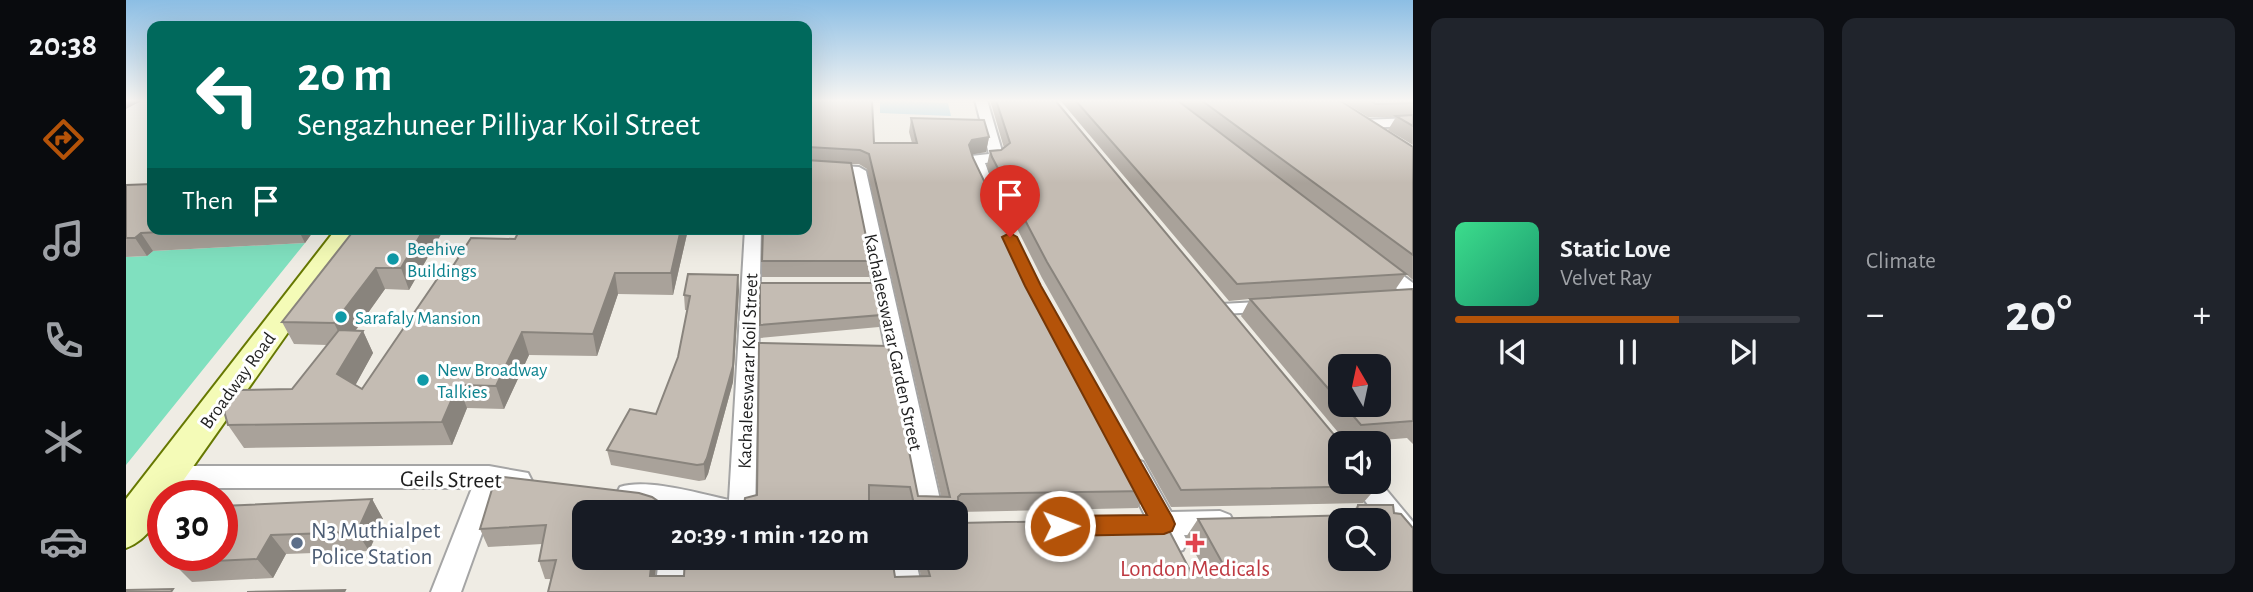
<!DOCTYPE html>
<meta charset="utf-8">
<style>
body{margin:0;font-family:"Alegreya Sans",sans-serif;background:#20242c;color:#f1f3f6;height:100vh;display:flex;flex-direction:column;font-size:26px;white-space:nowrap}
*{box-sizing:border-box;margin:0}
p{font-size:23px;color:#9ea1a6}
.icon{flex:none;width:38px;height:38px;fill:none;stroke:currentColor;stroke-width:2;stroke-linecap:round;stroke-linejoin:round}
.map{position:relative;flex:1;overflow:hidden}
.side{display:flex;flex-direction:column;gap:18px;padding:18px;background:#0d0f14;width:840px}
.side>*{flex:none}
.banner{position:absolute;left:21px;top:21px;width:665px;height:214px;border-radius:14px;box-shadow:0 7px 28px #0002;background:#00695c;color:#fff;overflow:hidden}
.needle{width:46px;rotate:351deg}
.buttons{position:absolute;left:1202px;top:354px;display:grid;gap:14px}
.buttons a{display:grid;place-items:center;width:63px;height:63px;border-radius:14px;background:#171b24;box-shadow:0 7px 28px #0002;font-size:35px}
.speed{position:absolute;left:21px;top:480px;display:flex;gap:14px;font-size:35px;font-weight:700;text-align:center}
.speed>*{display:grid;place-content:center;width:91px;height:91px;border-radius:50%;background:#171b24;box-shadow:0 7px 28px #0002;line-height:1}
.speed .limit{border:10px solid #d22;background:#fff;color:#111}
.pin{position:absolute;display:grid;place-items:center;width:60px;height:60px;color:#fff;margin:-72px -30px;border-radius:50% 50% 50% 0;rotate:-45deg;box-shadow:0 0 7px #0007}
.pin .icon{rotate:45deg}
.me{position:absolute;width:77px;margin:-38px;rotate:89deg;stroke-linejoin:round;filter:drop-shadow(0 0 5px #0008)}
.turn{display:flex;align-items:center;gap:24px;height:147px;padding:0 35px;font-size:32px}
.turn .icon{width:91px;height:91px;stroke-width:2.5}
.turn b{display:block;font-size:49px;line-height:60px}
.then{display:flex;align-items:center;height:66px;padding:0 35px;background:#0003;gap:14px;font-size:26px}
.big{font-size:52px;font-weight:700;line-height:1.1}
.side .tile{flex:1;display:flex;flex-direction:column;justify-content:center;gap:10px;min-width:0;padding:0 24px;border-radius:14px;background:#20242c}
.song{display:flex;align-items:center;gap:21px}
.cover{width:84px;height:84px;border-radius:10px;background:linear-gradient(135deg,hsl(150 70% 55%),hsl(160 70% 35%))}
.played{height:7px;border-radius:4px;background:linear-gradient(90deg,#b45309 65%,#363941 65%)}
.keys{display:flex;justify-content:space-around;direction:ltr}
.heat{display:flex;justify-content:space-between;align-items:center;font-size:38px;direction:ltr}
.side .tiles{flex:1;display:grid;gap:18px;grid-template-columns:repeat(2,1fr)}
.trip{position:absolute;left:446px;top:500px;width:396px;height:70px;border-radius:14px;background:#171b24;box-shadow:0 7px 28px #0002;font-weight:700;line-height:70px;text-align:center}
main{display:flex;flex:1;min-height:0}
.tabs{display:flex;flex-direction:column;width:126px;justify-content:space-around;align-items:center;background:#090b0e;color:#9ea1a6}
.tabs .icon{width:49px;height:49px}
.tabs .current{color:#b45309}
.tabs b{font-size:32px;color:#f1f3f6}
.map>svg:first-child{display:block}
.pitch{fill:#80e0bf}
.water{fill:#a3cede}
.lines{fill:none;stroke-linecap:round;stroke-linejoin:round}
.service-casing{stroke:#a5a5a5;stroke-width:14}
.minor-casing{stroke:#a5a5a5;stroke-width:4}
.secondary-casing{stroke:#667802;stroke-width:4}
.service{stroke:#fff;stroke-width:10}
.minor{fill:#fff;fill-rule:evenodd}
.secondary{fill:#f4fbb7;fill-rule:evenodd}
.wall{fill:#a9a29a;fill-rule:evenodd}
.shaded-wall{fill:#89847d}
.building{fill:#c4bcb3;stroke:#89847d;stroke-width:2;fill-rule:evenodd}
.route{fill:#b45309;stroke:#753606;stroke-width:2}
.culture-dot{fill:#0f9aa8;stroke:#fff;stroke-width:2.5}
.service-dot{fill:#5c6f8a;stroke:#fff;stroke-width:2.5}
.health-dot{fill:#e0444e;stroke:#fff;stroke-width:2.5}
.labels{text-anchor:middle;stroke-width:6;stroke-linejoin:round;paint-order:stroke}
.culture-label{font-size:19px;fill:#0d838f;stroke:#fff;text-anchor:start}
.street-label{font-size:19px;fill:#1e1e1e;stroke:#fff}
.near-street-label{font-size:23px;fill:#1e1e1e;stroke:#fff}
.near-service-label{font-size:23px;fill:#4e5e75;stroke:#fff;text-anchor:start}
.near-health-label{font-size:23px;fill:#be3a42;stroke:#fff}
</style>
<main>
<nav class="tabs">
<b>20:38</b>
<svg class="icon current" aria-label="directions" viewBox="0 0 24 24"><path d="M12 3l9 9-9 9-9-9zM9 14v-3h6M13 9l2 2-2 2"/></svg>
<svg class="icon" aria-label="music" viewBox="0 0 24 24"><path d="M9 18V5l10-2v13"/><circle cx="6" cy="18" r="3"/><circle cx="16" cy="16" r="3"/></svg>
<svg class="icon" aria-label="phone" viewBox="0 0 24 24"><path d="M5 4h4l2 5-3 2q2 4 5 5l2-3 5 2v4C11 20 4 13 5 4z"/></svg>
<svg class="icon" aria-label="climate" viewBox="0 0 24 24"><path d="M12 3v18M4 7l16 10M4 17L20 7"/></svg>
<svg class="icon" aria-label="car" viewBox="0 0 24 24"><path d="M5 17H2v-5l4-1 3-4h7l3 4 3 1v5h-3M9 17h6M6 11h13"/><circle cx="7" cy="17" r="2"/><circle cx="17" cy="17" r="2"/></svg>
</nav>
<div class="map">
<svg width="1287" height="592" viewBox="0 0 1287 592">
<rect width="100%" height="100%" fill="#efece4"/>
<path class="pitch" d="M179,243L0,465V257L21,256L27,251Z"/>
<path class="water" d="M754,100L822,103L825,116L754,113Z"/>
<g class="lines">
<defs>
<path id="service" d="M1095,309L1133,307"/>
<path id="minor" d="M849,100H861L878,158L876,161L859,163L871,195L863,200L855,195L843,159L845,156L863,154Z
M1287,118V126L1235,128L1228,124L1235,120Z
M681,164L733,167L740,171L817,513H791L726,175L681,172Z
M619,229H635L629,513H555L494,503L490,495L494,487C521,478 575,494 603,500Z
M1253,261L1259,262L1287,283V298L1280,296L1247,270L1244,266L1247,262Z
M1008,459L1017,462L1045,512L1094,511L1104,515L1108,523L1104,531L1094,535H1058L1061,541L1057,550L1047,553L1037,550L1030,536L1016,532L1012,524L1019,515L995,469L999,462Z
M39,466H363L402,473L406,481L402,489L393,492L372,489L335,592H305L346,488H39L30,484L26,477L30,470Z
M1224,481H1253L1287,522V554L1277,551Z
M533,558H561L559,592H529Z
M761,558H789L797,592H767Z"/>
<path id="secondary" d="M210,229H235L47,495H37C37,518 21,540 0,548V499Z"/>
</defs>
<use href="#service" class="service-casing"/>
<use href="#minor" class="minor-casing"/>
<use href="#secondary" class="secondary-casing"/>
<use href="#service" class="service"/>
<use href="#minor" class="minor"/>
<use href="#secondary" class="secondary"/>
</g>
<path class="wall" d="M681,100L748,143H786L783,132L785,118L863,137L860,152L845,154L847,158L898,264L1021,491L1012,508L833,512V523L1067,576H1082L1060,537L1072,519L1223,515L1232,505L1268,513L1287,592L419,579L413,561L416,544L362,547L354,529L370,476L458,558H531L529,576H795L791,558H830V513H782L780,505L631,495L633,343L792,496H815L741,169L733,164H725L745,261L743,277H636V261Z
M864,100H929L1215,443L1252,486L1237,503L1045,507L916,278L862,171L861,165L864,151L875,150L878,148Z
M934,100H1051L1198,212L1052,100H1213L1287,147V280L1280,274L1269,290L1287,289V444L1281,438L1221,443L1115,316L1124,299L1103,301ZM1214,366L1253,404H1214Z
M1215,100H1287V145L1262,130L1270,117H1242Z
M0,186L26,229H189L179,243L27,251L21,256L0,257Z
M229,229H318L283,290L259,289L230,330L237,331L247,353L229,385L236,389L325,269L389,239L394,229H560L561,234L547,295L492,294L471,356L403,355L378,409L341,408L326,445L118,448L102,425L166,389L201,345L168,344L156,322Z
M634,283L755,315L753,327L634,338Z
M613,290L607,382L582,474L579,480L573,481L485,465L481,450L530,414L552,357L561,310H559L558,295Z
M246,499L257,519L243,551L160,554L147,578L66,582L47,563L96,506Z"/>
<path class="shaded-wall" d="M0,100H17L0,109Z
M863,137L860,152L843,155V145L846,140Z
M172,229H189L179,243Z
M298,229H318L283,290L275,268Z
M555,229H560L561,234L547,295L545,273Z
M15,233L27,251L21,256L9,238Z
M250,268L259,289L219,345L208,323Z
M489,273L492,294L471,356L467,334Z
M612,275L613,290L607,382L582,474L579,480L578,464Z
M237,331L247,353L223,397L211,374Z
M396,332L403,355L378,409L370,386Z
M332,385L341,408L326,445L316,422Z
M246,499L257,519L243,551L231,532Z
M145,535L160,554L147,578L131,559Z
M526,558H531L527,592L524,576Z"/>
<path class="building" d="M681,100H746L748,143H791L785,118L858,120L863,137L846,140L843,145L847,158L898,264L1021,491L835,494L832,497L833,523L1037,519L1067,576L1100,577L1102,573L1072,519L1230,515L1232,505H1267L1268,513L1275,514L1287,528V592H422L430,560L413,561L420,525L354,529L370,476L513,493L526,497L536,504L539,513H458V558H526L524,576H558L559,558H766L769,577L804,576L799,558H830V513H790L784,487L743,485V513H617L619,498L631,495L633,343L762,346L792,496L824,497L743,154L734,150L682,147L681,148ZM1214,520H1253V558H1214Z
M870,100H929L1215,443L1214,481H1249L1252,486L1055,490L921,262L866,157L864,151L875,150L884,143Z
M949,100H1051L1280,274L1111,284Z
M1075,100H1213L1287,147V255Z
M1243,100H1287V103L1250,104Z
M1287,115V126L1270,116Z
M681,157V160L725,163L745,261H636L637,229H681Z
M26,184V229H94L15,233L9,238H0V185Z
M229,229H298L275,268H250L208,323L156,322Z
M394,229H555L545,273H489L467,334L396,332L370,386L332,385L316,422L102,425L98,411L114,390L166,389L213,330L237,331L211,374L236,389L318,269H325L345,238L389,239Z
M562,274L612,275L607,366L581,458L578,464L571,465L481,450L504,409L530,414L552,357L564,296L558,295Z
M634,283H748L755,315L634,325Z
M1287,289V421L1235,425L1217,404H1253V366H1214V402L1124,299Z
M246,499L231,532L145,535L131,559L47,563L53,555H96V506Z
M47,589L45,592H0V590Z
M219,590L218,592H121Z"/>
<linearGradient id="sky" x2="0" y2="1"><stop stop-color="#8cbee4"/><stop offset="0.55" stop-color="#f8f6f3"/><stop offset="1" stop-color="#f8f6f3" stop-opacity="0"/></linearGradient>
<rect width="1287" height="183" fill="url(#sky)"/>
<path class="route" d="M884,233L891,237L915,286L1046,517L1049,524L1046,531L1038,534L934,536L926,533L922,526L926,519L934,516L1021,515L899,286L876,237Z"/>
<g class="culture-dot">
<circle cx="267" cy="259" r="7"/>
<circle cx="215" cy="317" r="7"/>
<circle cx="297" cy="380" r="7"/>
</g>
<circle class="service-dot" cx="171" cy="543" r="7"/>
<path class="health-dot" d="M1065.5 532.5h7v7h7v7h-7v7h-7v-7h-7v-7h7z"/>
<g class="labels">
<g class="culture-label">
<text x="281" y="255">Beehive<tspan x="281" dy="22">Buildings</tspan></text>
<text x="229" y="324">Sarafaly Mansion</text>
<text x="311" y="376">New Broadway<tspan x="311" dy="22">Talkies</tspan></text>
</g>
<g class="street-label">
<text transform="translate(768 342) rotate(78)" y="7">Kachaleeswarar Garden Street</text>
<text transform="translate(621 371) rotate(-88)" y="7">Kachaleeswarar Koil Street</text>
<text transform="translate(111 380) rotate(-54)" y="7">Broadway Road</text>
</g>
<g class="near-street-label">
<text transform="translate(325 479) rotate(1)" y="8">Geils Street</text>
</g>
<g class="near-service-label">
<text x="185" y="538">N3 Muthialpet<tspan x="185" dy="26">Police Station</tspan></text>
</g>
<g class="near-health-label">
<text x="1069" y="576">London Medicals</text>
</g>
</g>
</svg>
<div class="buttons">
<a><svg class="needle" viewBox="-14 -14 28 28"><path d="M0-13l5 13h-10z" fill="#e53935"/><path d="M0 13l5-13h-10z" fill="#9ea1a6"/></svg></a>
<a><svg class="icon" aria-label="sound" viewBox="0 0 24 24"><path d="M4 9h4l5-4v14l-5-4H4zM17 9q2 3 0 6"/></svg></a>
<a><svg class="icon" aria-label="search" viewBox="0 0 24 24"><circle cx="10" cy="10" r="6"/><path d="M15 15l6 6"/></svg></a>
</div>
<div class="speed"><div class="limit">30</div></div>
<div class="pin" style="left:884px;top:237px;background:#d93025"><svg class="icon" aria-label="arrive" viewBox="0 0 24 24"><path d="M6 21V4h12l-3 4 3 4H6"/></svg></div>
<svg class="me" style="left:934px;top:526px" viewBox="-20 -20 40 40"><circle r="17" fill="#b45309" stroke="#fff" stroke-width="3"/><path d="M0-11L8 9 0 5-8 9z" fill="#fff"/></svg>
<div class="trip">20:39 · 1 min · 120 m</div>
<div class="banner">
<div class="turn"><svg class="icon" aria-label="left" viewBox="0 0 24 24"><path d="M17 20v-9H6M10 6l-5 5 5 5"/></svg><div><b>20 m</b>Sengazhuneer Pilliyar Koil Street</div></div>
<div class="then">Then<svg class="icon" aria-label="arrive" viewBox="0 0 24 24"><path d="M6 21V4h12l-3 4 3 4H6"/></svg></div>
</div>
</div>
<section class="side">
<div class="tiles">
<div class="tile">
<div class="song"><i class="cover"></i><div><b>Static Love</b><p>Velvet Ray</p></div></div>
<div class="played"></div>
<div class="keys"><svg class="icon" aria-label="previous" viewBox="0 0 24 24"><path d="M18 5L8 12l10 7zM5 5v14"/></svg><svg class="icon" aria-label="pause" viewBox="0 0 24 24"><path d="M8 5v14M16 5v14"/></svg><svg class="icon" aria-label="next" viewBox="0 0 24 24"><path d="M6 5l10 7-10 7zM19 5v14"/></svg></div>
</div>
<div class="tile"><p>Climate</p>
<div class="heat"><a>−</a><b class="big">20°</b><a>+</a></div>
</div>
</div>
</section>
</main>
